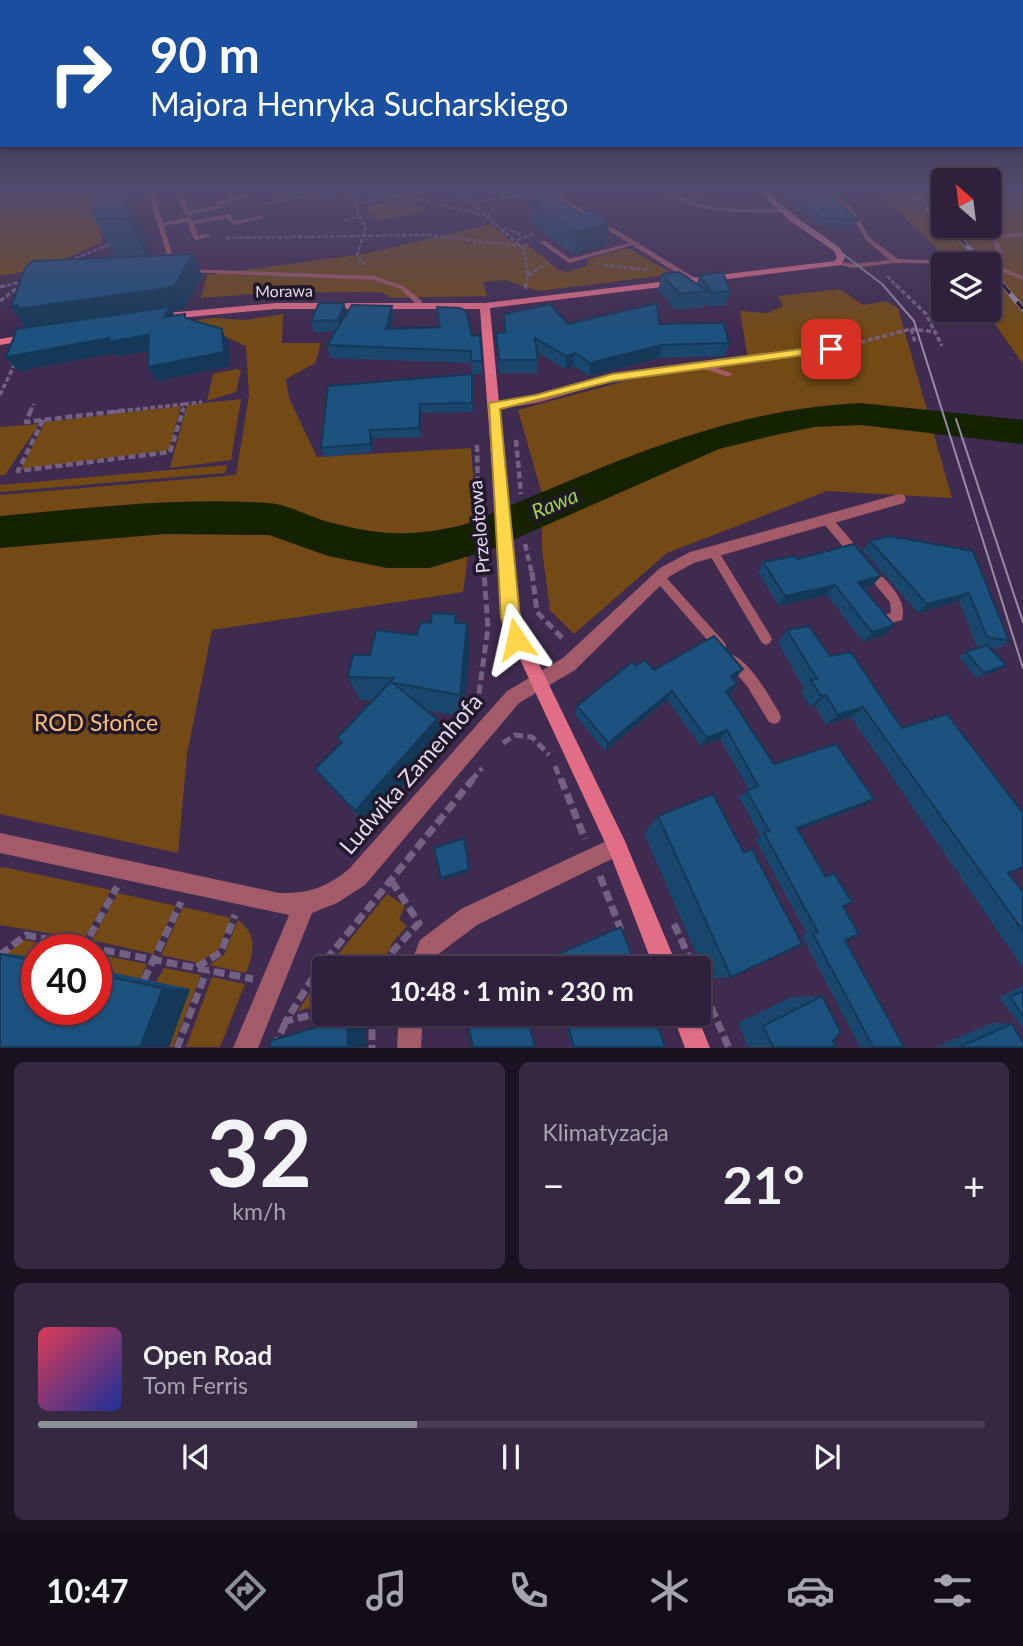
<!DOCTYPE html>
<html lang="pl">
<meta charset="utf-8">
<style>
body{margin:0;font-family:Lato,sans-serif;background:#372842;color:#f1f3f6;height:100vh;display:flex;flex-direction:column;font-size:26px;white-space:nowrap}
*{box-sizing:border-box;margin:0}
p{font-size:23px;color:#a7a3af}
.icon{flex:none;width:38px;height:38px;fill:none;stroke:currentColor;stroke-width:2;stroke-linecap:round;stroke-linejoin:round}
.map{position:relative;height:1048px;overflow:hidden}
.panel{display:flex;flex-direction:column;gap:14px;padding:14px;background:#1a1220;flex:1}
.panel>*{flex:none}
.hud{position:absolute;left:0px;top:0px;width:1024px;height:147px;box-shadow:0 2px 5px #0004,0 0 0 2px #4a3e55;background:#1a4fa0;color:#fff;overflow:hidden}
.needle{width:46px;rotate:332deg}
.controls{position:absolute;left:931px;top:168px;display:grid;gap:14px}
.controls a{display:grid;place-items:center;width:70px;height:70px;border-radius:7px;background:#2f203b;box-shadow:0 2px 5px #0004,0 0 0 2px #4a3e55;font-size:35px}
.speed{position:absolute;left:21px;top:934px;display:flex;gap:14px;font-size:35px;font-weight:700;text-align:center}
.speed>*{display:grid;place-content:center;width:91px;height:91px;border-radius:50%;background:#2f203b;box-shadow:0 2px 5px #0004,0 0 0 2px #4a3e55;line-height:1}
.speed .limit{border:10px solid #d22;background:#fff;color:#111}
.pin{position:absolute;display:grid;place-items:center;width:60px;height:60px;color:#fff;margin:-30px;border-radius:14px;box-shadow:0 4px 10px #0006}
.me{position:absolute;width:77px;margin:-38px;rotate:349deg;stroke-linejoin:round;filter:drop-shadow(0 0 5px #0008)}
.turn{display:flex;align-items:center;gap:24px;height:147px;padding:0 35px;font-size:32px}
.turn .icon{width:91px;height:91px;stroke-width:2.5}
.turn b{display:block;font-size:49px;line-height:60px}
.big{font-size:52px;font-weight:700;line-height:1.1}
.panel .widget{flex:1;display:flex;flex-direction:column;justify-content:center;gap:10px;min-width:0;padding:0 24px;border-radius:10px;background:#372842}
.panel .dial{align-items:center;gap:0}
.dial b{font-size:91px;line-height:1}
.song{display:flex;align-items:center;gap:21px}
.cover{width:84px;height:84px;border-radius:10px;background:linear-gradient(135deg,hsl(350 70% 55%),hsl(230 70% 35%))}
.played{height:7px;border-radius:4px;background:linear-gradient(90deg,#8c9099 40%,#4a3e55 40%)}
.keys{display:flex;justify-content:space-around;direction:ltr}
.heat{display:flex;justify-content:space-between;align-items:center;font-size:38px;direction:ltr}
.panel .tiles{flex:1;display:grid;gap:14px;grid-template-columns:1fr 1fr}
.widget:last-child{grid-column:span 2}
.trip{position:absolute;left:312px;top:956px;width:399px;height:70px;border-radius:7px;background:#2f203b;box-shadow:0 2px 5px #0004,0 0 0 2px #4a3e55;font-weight:700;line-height:70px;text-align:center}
.dock{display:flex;height:112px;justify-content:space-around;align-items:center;background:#130d18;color:#a7a3af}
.dock .icon{width:49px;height:49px}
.dock .active{color:#8c9099}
.dock b{font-size:32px;color:#f1f3f6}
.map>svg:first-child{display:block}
.green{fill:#734a16}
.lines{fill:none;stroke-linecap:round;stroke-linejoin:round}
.river{fill:#152200;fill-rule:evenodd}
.path-far4{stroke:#736181;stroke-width:2.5;stroke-dasharray:4.5 2;stroke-linecap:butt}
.path-far3{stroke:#736181;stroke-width:3.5;stroke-dasharray:5 2.5;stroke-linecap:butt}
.path-far2{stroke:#736181;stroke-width:4.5;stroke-dasharray:7 3.5;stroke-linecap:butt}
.path-far1{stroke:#736181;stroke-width:5;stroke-dasharray:9 4.5;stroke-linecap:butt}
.path{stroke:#736181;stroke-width:7;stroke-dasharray:11 5;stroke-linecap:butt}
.lane{fill:#a45b69;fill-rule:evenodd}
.street{fill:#a45b69;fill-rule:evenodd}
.secondary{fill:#e16d86;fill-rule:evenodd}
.tram{stroke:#998aa6;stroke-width:2}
.rail-far1-casing{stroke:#998aa6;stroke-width:4.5}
.rail-casing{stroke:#998aa6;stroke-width:5}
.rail-far1{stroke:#211829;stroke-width:2.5;stroke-dasharray:9;stroke-linecap:butt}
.rail{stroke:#211829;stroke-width:3.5;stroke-dasharray:11;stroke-linecap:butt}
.wall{fill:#19466c}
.shaded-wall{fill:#143958}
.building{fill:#1d517e;stroke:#143958;stroke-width:2}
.route{fill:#ffd54a;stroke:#a68a30;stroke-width:2}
.labels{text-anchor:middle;stroke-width:7;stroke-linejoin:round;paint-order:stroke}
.far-street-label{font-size:16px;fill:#e3d8ef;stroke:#211829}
.street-label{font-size:19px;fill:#e3d8ef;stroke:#211829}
.water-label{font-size:21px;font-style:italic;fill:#9bd43f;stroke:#211829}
.near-park-label{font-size:23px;fill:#fabc79;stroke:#211829}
.near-street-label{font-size:23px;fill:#e3d8ef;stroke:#211829}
</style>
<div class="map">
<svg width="1023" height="1048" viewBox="0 0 1023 1048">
<rect width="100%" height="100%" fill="#3f2b4f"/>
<path class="green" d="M0,189H121L96,204L102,243L40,269L0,276Z
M591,189H742L695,194Z
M874,189H943V226H989V189H1023V364L985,310H989V264H953Z
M409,198L422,212L377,221L365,207Z
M491,224L510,241L532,248L559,270L567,272L587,266L589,261L587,259L629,248L668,271V275L539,291L505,280L483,282L487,296L391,298L381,292L266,293L201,298L207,275L364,254Z
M840,289L863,305L886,301L898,308L952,498L827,491L667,553L574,634L550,610L542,549V494L518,410L625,381L748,359L740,311L768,313L783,306L778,296Z
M283,314L282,343H321L315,363L286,379L289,398L317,457L471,448L475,502L463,592L212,630L187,754L178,853L0,814V495L236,475L249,395L246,346L191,321L213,318L245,320Z
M237,369L241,370L236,392L207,401L213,374Z
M241,399L231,460L170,468L187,405Z
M181,406L169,450L21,469L45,422Z
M39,424L5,475H0V427Z
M227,465L225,473L0,492V485Z
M3,867L111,890L84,939L0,925V868Z
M118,893L176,906L153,954L92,940Z
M387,894L405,906L399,919L407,926L393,942L380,968H327Z
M183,907L231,918L218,950L198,963L161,955Z
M238,920C258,935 254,952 246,973L209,965L224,955Z
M24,940L75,950H37V957L0,959Z
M96,954L147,964L140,979L96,970Z
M164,968L201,975L173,1047H169L156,982Z
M324,971V1004L298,1011Z
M212,977L245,984L220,1047H186Z"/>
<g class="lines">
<path class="river" d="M861,403L1023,420V444L861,425L814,427L771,436L719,449L490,550L429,568H387L328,556L269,535L165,534L0,548V516C89,508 178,497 268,503C288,504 309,517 329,522C379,536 416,537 466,524C596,471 718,409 861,403Z"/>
<path class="path-far4" d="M272,189L280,201
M326,189L348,193L357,203L435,189
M453,189L471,203
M308,194L319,189
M400,195L487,216L507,196
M357,203L359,216L366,226L357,255L365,265
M263,204L338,191
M345,221L359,216
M957,226L981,241
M504,228L522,235
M226,238L427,235L521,246L532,244
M517,240L535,233
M69,261L113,243
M604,265L648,270
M528,275L551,261
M887,276L898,287
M1,287L23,281
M19,287L21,285
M525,287L528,275L524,249L471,203L535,193"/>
<path class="path-far3" d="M896,285L926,314L942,346
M0,287L7,285
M525,289L526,285
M0,301L21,285
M911,329L936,332
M846,346L911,329L915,342
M0,395L16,361
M30,412L34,404
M113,412L185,404
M182,412L185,404L202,402"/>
<path class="path-far2" d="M31,410L26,422L128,410
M43,420L18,471L170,452L183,410
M516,440L521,494
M477,445L478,493L483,502
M483,528L484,574
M525,544L532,574"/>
<path class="path-far1" d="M532,572L537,612L565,641
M477,707L488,628L484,572
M503,743L515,735L532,737L549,755
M555,766L561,781
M471,781L482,768"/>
<path class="path" d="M561,779L585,839
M600,876L621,930
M674,924L694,968
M82,950L117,887
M0,955L26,935L253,979
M197,967L221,952L235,915
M386,968L393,951L419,923L391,880
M698,978L729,1048
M144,980L181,902
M324,1012L286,1021L317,971L473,779
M372,1013V1048
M177,1048L207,970
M274,1048L286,1021"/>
<path class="lane" d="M0,189H16L0,193Z
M155,189H160L155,197L163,223L189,217L193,221L229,214L235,221L261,216L264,218L233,225L227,218L194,224L198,236L208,234L211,236L196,240L193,238L187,222L164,226L173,257L168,258L149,197Z
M183,189H192L182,192L189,211L216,206V203L241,195L240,190L260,189L245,192L246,197L221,205V208L187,215L184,213L176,191Z
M659,189C670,188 692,202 705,205C730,211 757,209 782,208L785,210L782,212C740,213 695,214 659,189Z
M821,189H826L851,206L870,238L898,259L969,262L972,264L896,263L853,268L836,264L835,263L838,261L853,264L890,260L866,240L847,208Z
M1023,232V236L997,238L1004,259L996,265L1023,276V280L989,267V264H987L998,258L992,236Z
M541,241H545L570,259L637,241L640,243L569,263L541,243Z
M187,269L375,276L405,287L422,301L420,309H414V302L401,289L374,280L185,272V270Z
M698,363H704L733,374L729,376H726L698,367Z
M827,516L831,517L861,552L862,555L861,558H853L823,523L822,520Z
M713,548L717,549L770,635L772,639L770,643L766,645L762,643L708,552L709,549Z
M869,565L873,567C886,581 908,598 902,620L881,626L877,625L875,621L877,617L891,613L890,602L863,570L865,567Z
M659,572L663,574L724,642L726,646L724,650L720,652L716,650L655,580L653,577L655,574Z
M733,655C752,664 768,695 779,712L781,717L779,722L774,724L769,722L747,686L729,665L727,661L729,657Z"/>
<path class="street" d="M542,189H549L700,281L693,283Z
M831,346L836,349L835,351L613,381L537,403L493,410L487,406L493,402L536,396L612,375Z
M899,494L904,495L906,499L904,503L694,563L670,576L575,670L519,703L365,885L337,903L312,913L258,1048H233L289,915L0,853V833L279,893C308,894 327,887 349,869L507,691L563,658L660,568L690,552Z
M617,836L624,839L627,846L624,853L477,925L437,955L433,968H409L420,940L461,909Z
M399,1013H423L421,1048H397Z"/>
<path class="secondary" d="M757,189H764L795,216L840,248L845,257L841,265L490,308L520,625L624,839L678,968H654L609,851L504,625L480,309H276L157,320L152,317L157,314L276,303H485L835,261L837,257L834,251L789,220Z
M30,334L35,337L34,339L0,345V339Z
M672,1013H696L710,1048H685Z"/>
<path class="tram" d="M758,189L882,284L914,321L1023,668
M956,419L1023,622"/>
<defs>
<path id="rail-far1" d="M906,189L943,222
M947,226L985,264
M989,268L1005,287"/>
<path id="rail" d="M1003,285L1023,309"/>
</defs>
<use href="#rail-far1" class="rail-far1-casing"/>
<use href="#rail" class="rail-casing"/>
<use href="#rail-far1" class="rail-far1"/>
<use href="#rail" class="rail"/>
</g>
<path class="wall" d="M85,189H123L147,238L150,256L202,275L184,309L172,311L174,315L187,319L228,344L230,366L156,381L148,367V351L117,356L114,353L18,371L6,357L26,328L11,307L115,257L95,219L94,204Z
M775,189H824L858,220L855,226L819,225Z
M530,199L579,213L609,223L606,246L574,255L529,221Z
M662,274L697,284L699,275L730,291L725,305L708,307L705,302L703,307L675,310L658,290Z
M344,303L347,313L394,318L391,329L440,327L437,307L472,336L480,335L482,374H472L473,412L421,413V437L373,438L372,452L324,457L321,448L472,374L471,363L331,358L327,345L336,332H314L311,321Z
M568,324H659L729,343L725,356L659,358L589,376L573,366L565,369L537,352L538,360V373H499L496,333Z
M870,541L973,551L1009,641L998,649L989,647L998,670L977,678L959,657L966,652L983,646L976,645L959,601L918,613L863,550Z
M797,559L881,576L872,586L864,588L894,625L885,635L863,642L827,595L779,606L758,572L763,562Z
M456,614L458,623L470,649L463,717L426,710L437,719L443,740L368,826L330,787L315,769L341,743L337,738L373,700H360L348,677L370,655L416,635L431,623Z
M787,630L830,656L902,728L1023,892V968L851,717L826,725L815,706L810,707L801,692L804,688L778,643Z
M636,666L654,670L743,669L736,678L734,680L731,693L728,695L774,764L874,799L862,806L798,830L825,876L834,873L843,906L845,940L904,1047H860L802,936L807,934L755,839L760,836L739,797L749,790L720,739L701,746L667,700L605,751L575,715L577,706Z
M658,816L731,977L707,979L644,833Z
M0,953L37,957V1010H96V969L190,989L169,1047H0Z
M558,954L636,968H560L556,956Z
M1022,986H1023V1029L999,997Z
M822,996L833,1041L836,1047H748L738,1023L791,997Z
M564,1013H653L665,1047H572L562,1014Z
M992,1023L1012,1024L1023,1047H936Z"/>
<path class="shaded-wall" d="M85,189H95L102,219Z
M114,189H123L130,204L147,238L152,267L115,193Z
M380,189H398L381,192Z
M609,223L606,246L574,255L576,232Z
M193,254L202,275L184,309L172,311L177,321L27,329L11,307L18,305Z
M344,303L347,314L341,332L338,320Z
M392,306L394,318L388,341L386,329Z
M222,329L228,344L230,366L156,381L148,367Z
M149,335L157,349L117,356L114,353L18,371L6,357L109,338Z
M662,345L659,358L589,376L590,363Z
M575,353L573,366L565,369L566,356Z
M420,404L421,413V437L419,428Z
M370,430L373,438L372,452L370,444Z
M881,576L872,586L850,592L858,582Z
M835,585L827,595L779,606L785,596Z
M969,593L959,601L918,613L927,604Z
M467,623L470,649L463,717L460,695Z
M894,625L885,635L863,642L872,632Z
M1006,665L998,670L977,678L984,673Z
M743,669L736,678L725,685L731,676Z
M737,684L731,693L720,700L726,691Z
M672,691L667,700L605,751L608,743Z
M826,695L815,706L810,707L821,696Z
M863,707L851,717L826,725L838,715Z
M437,719L443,740L368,826L355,811Z
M727,730L720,739L701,746L707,738Z
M874,799L862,806L787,834L797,828Z
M464,838L470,872L442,880L441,878Z
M163,988L190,989L169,1047H140Z
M365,1015L367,1047H348L347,1018Z"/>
<path class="building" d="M92,189H114L115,193L124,192L128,219H95Z
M538,189H543L579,213L589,210L609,223L576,232L530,199Z
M785,189H824L858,220L822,219Z
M193,254L174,287L17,309L18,305L11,307L25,268L33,261Z
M679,272L708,291L679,294L662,274Z
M723,272L730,291L712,293L699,275Z
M319,303H344L338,320L311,321Z
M657,303L659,324L724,323L729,343L662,345L590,363L575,353L566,356L535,338L538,360H499L496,333L505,332L504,314L550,304L568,324Z
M352,305L392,306L386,329L440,327L437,307L460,308L466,311L472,336L480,335L482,361H471V351L327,345Z
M170,307L164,317L185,314V318L222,329L224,352L148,367L149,335L108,342L109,338L6,357L17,329Z
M472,374V403L420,404L419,428L370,430V444L321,448L328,386Z
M889,536L973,551L1009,641L987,637L969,593L927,604L870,541Z
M854,544L881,576L858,582L894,625L872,632L835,585L785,596L763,562L795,556L797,559Z
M432,613L456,614L455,623H467L460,695L393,683L437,719L355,811L315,769L342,742L337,738L394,678L348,677L353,655H370L376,630L416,635L421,622L431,623Z
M809,626L830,656L851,652L902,728L947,714L1023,813V867L1008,873L1023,892V931L863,707L838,715L826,695L821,696L811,680L817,679L787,630Z
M714,636L743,669L731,676L737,684L726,691L774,764L836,744L874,799L797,828L826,877L834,873L852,902L843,906L859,934L845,940L904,1047H873L813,934L818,932L764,833L769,831L747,791L758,786L727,730L707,738L672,691L608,743L577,706L632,662L636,666L645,660L654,670Z
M987,645L1006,665L984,673L966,652Z
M713,794L744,853L752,849L802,944L731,977L658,816Z
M464,838L469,869L441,878L434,848Z
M621,927L636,968H563L558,954Z
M0,954L37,961V1010H96V974L163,988L140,1047H0Z
M1023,991V1016L1010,997Z
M822,996L841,1032L833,1041L836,1047H773L763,1026Z
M465,1013H526L535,1047H473Z
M568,1013H653L665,1047H574L565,1015Z
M347,1018L348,1047H270V1041Z
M1012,1024L1023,1043V1047H959Z"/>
<linearGradient id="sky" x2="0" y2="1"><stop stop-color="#23182b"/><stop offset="0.56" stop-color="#524a6e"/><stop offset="1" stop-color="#524a6e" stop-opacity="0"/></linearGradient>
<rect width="1023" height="335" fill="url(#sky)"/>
<path class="route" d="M831,345L837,349L835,351L613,381L500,409L520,618L526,639L523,644L516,647L510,644L501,618L489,403L536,395L612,374Z"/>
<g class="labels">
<g class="far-street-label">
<text transform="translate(284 291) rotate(-1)" y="6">Morawa</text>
</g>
<g class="street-label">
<text transform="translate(479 527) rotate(-95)" y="7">Przelotowa</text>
</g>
<g class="water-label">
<text transform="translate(555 504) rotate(-23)" y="7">Rawa</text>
</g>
<g class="near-park-label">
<text x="96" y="731">ROD Słońce</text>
</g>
<g class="near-street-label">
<text transform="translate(411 774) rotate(-49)" y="8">Ludwika Zamenhofa</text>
</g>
</g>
</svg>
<div class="controls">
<a><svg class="needle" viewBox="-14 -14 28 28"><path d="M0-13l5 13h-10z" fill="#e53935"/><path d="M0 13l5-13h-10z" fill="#a7a3af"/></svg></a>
<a><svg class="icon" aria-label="layers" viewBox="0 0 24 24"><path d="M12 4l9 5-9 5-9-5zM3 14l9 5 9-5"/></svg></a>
</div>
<div class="speed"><div class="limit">40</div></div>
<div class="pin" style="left:831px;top:349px;background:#d93025"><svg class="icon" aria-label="arrive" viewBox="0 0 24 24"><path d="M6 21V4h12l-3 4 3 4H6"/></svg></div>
<svg class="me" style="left:516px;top:639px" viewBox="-20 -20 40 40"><path d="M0-17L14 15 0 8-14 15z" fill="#ffd54a" stroke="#fff" stroke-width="4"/></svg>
<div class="trip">10:48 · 1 min · 230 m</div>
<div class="hud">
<div class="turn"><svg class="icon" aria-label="right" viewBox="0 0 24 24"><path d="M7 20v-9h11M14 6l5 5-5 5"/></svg><div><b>90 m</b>Majora Henryka Sucharskiego</div></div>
</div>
</div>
<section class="panel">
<div class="tiles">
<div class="widget dial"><b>32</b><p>km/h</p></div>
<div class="widget"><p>Klimatyzacja</p>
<div class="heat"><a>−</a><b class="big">21°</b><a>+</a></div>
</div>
<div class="widget">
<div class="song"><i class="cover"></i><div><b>Open Road</b><p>Tom Ferris</p></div></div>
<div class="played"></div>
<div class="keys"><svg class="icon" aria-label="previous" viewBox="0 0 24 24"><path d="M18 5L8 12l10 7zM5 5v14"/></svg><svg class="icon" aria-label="pause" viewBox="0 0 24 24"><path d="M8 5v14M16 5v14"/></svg><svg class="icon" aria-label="next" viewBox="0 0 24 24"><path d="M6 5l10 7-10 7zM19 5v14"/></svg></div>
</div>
</div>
</section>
<nav class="dock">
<b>10:47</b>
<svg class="icon active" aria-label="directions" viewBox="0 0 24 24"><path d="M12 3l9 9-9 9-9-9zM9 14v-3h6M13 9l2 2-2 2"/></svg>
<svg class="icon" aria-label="music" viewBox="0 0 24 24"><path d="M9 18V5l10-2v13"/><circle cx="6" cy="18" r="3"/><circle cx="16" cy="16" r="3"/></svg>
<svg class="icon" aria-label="phone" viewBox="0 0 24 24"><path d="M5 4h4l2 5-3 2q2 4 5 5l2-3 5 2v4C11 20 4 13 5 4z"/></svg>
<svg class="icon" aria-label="climate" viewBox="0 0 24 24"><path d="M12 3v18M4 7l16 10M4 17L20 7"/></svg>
<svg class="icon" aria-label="car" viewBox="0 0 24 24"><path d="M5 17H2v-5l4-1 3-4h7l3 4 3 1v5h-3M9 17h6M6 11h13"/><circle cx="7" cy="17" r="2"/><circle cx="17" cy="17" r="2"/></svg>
<svg class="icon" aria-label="filters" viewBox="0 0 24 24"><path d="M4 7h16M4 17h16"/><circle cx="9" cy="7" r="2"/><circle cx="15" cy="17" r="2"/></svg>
</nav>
